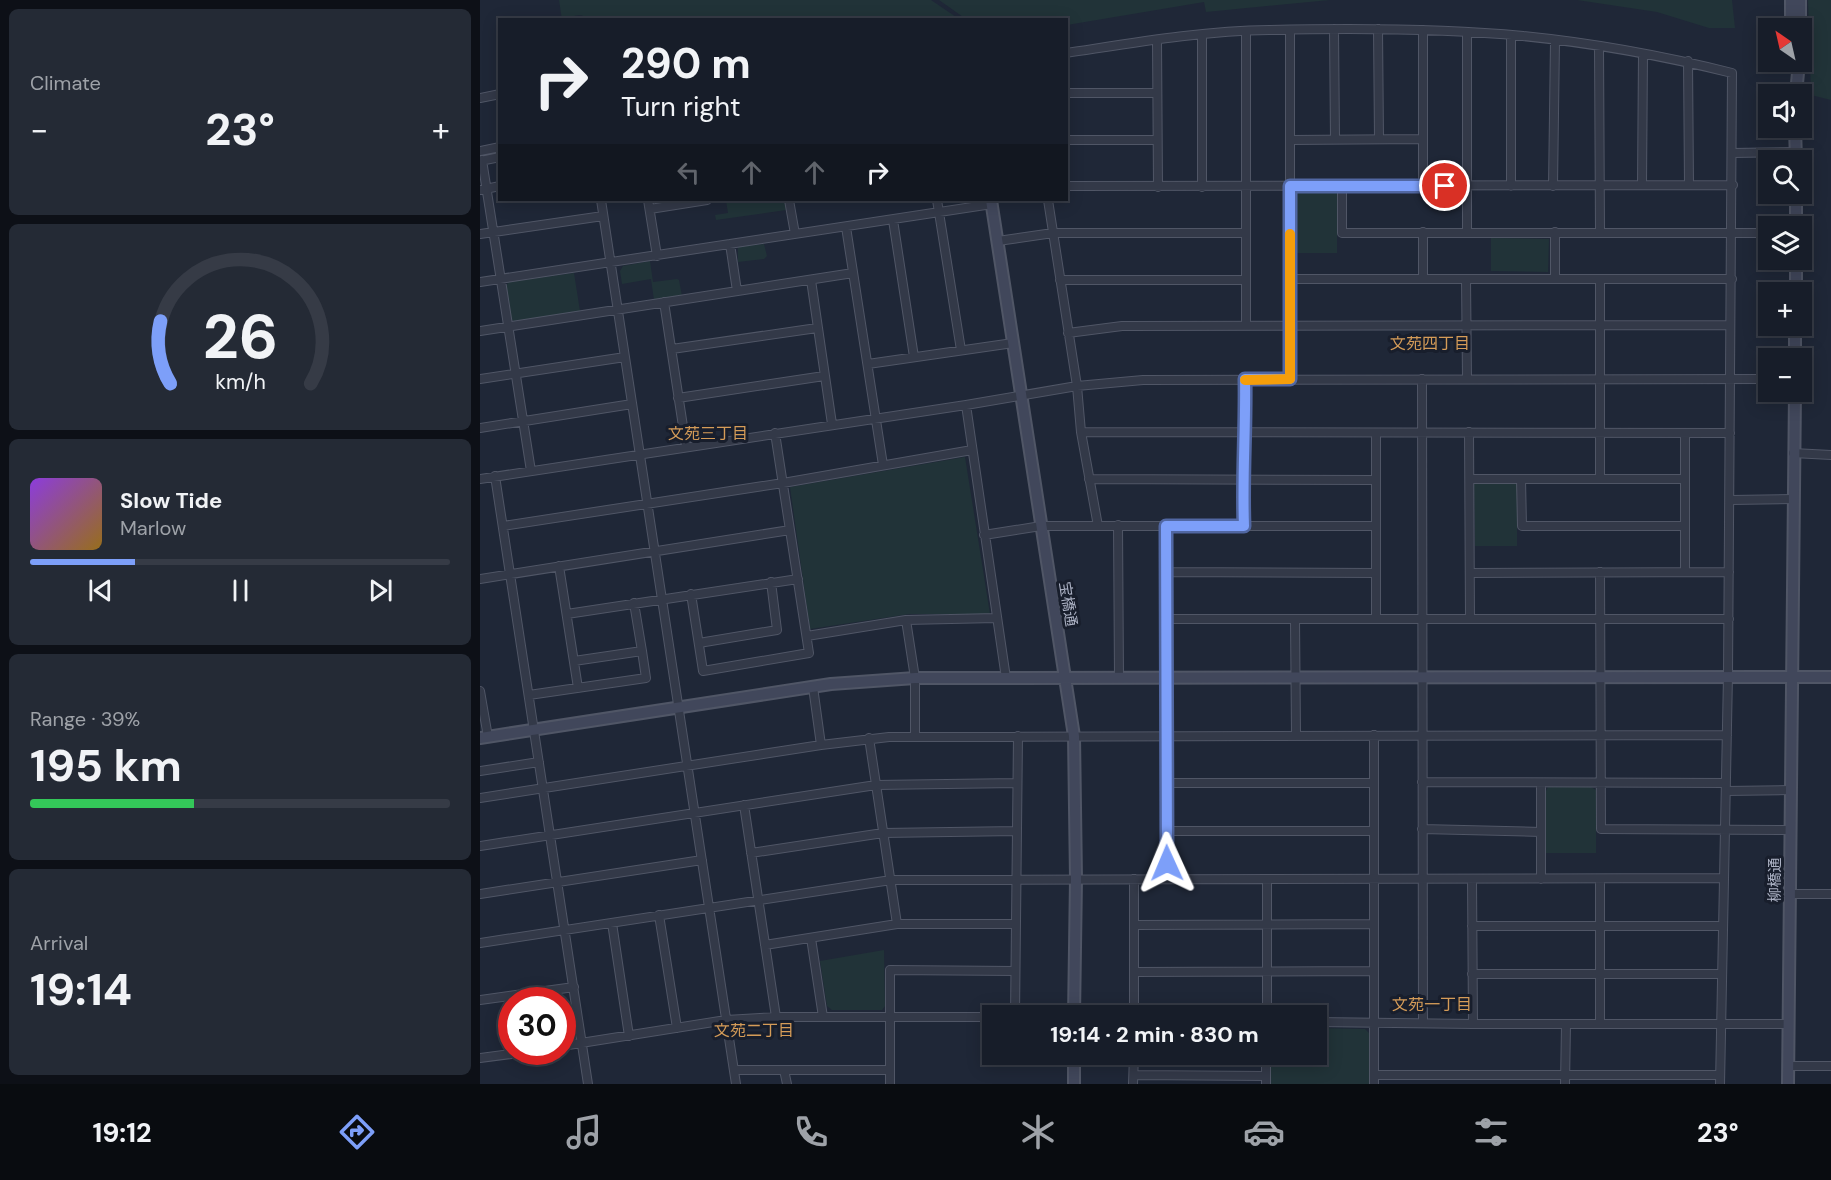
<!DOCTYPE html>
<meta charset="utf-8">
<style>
body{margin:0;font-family:"DM Sans","Noto Sans JP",sans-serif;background:#242a35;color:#f1f3f6;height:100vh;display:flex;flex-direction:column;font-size:22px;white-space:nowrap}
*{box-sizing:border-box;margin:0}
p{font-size:20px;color:#9ea2a8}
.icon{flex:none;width:33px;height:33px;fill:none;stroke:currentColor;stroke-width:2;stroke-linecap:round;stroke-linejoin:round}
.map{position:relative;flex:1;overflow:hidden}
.details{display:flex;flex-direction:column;gap:9px;padding:9px;background:#0d1017;width:480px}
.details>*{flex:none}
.banner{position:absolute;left:18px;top:18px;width:570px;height:183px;border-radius:0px;box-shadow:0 3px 15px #0003,0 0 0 2px #363b46;background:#171d29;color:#f1f3f6;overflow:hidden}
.needle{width:39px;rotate:326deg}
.tools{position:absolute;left:1278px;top:18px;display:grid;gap:12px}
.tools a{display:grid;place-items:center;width:54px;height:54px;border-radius:0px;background:#171d29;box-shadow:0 3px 15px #0003,0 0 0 2px #363b46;font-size:30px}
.speed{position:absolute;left:18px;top:987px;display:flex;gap:12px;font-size:30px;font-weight:700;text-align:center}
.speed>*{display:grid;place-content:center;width:78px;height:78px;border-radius:50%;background:#171d29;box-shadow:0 3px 15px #0003,0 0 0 2px #363b46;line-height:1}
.speed .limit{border:9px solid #d22;background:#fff;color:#111}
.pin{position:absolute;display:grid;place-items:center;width:51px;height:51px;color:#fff;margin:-26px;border:3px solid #fff;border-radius:50%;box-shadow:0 2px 6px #0007}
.me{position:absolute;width:66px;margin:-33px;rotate:359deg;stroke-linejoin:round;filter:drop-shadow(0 0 4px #0008)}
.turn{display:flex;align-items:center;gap:21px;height:126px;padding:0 24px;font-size:27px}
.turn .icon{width:78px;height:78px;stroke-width:2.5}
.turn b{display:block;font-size:42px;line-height:51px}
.lanes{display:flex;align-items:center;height:57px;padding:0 24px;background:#0003;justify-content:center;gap:30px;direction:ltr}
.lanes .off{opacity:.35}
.big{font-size:45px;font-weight:700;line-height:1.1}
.details .widget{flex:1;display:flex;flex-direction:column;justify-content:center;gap:9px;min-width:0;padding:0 21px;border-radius:9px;background:#242a35}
.details .dial{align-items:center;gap:0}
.dial svg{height:156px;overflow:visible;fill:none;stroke:#363b46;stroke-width:7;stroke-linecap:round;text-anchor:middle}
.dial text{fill:#f1f3f6;stroke:none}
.song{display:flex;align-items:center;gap:18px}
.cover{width:72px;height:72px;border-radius:9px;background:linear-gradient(135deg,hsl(270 70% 55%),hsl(40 70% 35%))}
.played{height:6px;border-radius:3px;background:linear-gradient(90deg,#7d9ff9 25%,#363b46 25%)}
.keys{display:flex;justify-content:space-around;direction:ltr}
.heat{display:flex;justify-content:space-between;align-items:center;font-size:33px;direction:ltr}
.charge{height:9px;border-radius:4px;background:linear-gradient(90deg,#34c759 39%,#363b46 0)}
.trip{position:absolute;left:502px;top:1005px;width:345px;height:60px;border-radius:0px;background:#171d29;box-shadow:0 3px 15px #0003,0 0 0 2px #363b46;font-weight:700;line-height:60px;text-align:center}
.dock{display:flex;height:96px;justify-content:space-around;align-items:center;background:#090c10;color:#9ea2a8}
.dock .icon{width:42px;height:42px}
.dock .current{color:#7d9ff9}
.dock b{font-size:27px;color:#f1f3f6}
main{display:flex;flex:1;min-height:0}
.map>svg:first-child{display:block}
.green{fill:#213338}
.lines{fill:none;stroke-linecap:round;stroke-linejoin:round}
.street-casing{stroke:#505666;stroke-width:10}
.secondary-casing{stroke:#505666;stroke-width:14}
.street{stroke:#333948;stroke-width:8}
.secondary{stroke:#41475b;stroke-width:10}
.route-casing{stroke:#5167a2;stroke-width:15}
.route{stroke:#7d9ff9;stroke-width:10}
.slow{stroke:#f59e0b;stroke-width:10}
.labels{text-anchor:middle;stroke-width:6;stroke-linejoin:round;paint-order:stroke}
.street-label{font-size:15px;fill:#adb3c5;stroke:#181e2c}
.neighbourhood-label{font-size:16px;fill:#d59c58;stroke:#181e2c}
</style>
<main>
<section class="details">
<div class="widget"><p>Climate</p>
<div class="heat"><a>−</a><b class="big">23°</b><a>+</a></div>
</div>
<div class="widget dial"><svg viewBox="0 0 100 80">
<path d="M14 69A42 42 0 1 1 86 69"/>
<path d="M14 69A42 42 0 0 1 9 37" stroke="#7d9ff9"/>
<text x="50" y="56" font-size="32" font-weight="700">26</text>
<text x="50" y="72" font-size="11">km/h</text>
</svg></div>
<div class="widget">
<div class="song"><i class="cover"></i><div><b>Slow Tide</b><p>Marlow</p></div></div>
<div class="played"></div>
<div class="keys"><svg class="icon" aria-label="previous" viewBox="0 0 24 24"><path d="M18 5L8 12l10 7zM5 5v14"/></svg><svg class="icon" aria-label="pause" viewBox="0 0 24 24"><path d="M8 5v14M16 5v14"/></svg><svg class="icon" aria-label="next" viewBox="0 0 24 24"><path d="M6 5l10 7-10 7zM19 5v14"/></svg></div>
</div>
<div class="widget"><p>Range · 39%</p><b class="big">195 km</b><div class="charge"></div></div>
<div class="widget"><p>Arrival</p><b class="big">19:14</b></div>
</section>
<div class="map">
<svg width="1351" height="1084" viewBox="0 0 1351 1084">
<rect width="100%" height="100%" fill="#1f2737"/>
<path class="green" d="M79,0H451L479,19L109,20C101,11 92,17 82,20Z
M459,0H850L726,12L724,2L587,25L586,20L486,19Z
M1097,0H1252L1255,28H1229L1177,12Z
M1328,0H1351V100L1331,95Z
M815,191H857V253H815Z
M256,200H304L306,210L236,220L235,215L248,213L246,201Z
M1011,238L1069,239L1068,272L1011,271Z
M284,244L287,256L284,259L258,262V247Z
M170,261L173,282L197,279L199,280L202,296L174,300L171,279L142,284L140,271L143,266Z
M94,273L100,311L34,321L30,319L26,286L29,282Z
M485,457L510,614H430L330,629L310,487Z
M1037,482V546H995L994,483Z
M1068,787H1111L1116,790V853H1066V791Z
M404,950L405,1006L402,1010H352L347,1006L340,961Z
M837,1028L885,1029L889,1033V1084H790V1055L837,1054Z"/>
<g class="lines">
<defs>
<path id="street" d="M854,29L855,139
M898,29L899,139
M810,30V379
M943,30V186
M766,32V326
M987,32V232
M722,36V187
M677,40L678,187
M1119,47L1120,232
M586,53C653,43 721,31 789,30C873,28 959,28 1043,36C1113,43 1184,56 1252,73L1248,675L1240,1084
M1208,61L1209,185
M586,93H677
M0,98L20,94
M586,140H677
M810,140L943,139
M0,151L20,147
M1252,153L1315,152
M2,160L51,471
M0,161L20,157
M1162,185L1163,54
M586,186L1253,185
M862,186V233H1288
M1031,186V35
M1073,186L1075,41
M0,190L20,186
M121,200L256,1084
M168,200L177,256
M309,200L315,234
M457,200L481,350
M568,200L597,386L601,432L618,526
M170,209L227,200
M413,220L434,357
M366,227L403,465
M0,234L123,216
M518,241L573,233H766
M250,244L257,291
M1075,278V232
M810,279H1252
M943,279V232
M986,279L987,379
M1120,279V479
M331,280L352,424
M580,280H766
M0,282L512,204
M184,302L206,446
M0,331L373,273
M588,333L642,326L1250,325
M192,349L337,328
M388,364L533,343
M0,379L145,357
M942,379L943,1023
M198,398L344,376
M486,405L526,678
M0,428L152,404
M601,432L1250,433
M989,432L990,619
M896,433V619
M1205,433V572
M1313,453L1351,455
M15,476L108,1084
M0,479L486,405L597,386L663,380L1288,379
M609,479L895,480
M990,479H1205
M1041,479L1042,526H1204
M1251,500L1313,499
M638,525L639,678
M23,526L303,483L492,450
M686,526L688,879
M764,526C762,477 766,428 765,379
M504,535L561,526H895
M79,566L98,688
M687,572L896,573
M1120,572L1121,829L1310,830
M990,573L1249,572
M0,579L310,530
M211,594L223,671L329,653L295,433
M154,603L162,651
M87,614L318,579
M687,619H1249
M815,619L816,735
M426,620L435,678V736
M327,636L426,620L516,618
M219,643L297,630L291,582
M333,687L341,745
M0,691L8,737
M49,695L166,678L162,651L94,661
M894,735V1084
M389,738L417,924
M0,771L59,762
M942,782L1246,783
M687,783H894
M1246,791L1311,790
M0,798L341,745L409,737L1247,735
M264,805L296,1017
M942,829L1061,832
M686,831H894
M0,846L396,785L537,783
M271,853L403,833L537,831
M992,879L993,1024
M1061,879V783
M0,894L222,860
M1310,894H1351
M179,915L197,1028
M132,923L149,1036
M654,925L894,924
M992,926H1243
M331,938L343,1017
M0,943L411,880L1244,878
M285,945L417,924H536
M654,972L894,971
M992,974H1242
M0,1000L94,987
M535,1016L538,736
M654,1016V879
M787,1016V879
M837,1022L993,1024H1309
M1120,1023V879
M82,1046L246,1020L296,1017H513
M0,1058L46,1052
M1308,1066H1351
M254,1070H410
M304,1070L307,1084
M654,1075L786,1076
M894,1075H1240
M410,1084V970L535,971
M653,1084L654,1054
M786,1084V1054
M1085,1084L1086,1024"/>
<path id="secondary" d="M1311,28V0
M1320,28V0
M1316,94L1319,62
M1315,128L1316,160
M511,200L594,736L596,879L594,1016
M1316,226V194
M1316,292V260
M1315,358V326
M0,738L351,684L435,678L1351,677
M594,1084V1054
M1308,1084L1315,392"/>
</defs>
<use href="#street" class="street-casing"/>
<use href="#secondary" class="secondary-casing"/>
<use href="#street" class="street"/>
<use href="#secondary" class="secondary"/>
</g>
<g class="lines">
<defs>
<path id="route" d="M687,863L686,526H764C762,477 766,428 765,379H810V186H965"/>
</defs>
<use href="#route" class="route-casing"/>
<use href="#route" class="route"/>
<path class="slow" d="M765,380L810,379V234"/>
</g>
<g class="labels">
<g class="street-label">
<text transform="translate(588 604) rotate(81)" y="5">宝橋通</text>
<text transform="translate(1295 880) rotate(-90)" y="5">柳橋通</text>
</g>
<g class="neighbourhood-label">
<text x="950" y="349">文苑四丁目</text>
<text x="228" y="439">文苑三丁目</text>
<text x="952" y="1010">文苑一丁目</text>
<text x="274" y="1036">文苑二丁目</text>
</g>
</g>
</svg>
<div class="tools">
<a><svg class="needle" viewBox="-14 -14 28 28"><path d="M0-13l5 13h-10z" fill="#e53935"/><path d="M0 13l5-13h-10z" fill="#9ea2a8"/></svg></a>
<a><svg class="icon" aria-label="sound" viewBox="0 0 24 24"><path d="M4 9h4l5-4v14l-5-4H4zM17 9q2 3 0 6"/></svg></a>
<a><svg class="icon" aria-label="search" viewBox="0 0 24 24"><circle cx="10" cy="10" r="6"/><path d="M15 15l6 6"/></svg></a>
<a><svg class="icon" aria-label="layers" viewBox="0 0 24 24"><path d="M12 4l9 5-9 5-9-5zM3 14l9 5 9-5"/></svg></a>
<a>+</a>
<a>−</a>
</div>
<div class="speed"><div class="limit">30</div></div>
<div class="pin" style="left:965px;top:186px;background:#d93025"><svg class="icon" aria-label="arrive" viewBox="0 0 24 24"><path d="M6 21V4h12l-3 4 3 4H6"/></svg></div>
<svg class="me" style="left:687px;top:863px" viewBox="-20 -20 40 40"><path d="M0-17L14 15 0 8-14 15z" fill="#7d9ff9" stroke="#fff" stroke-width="4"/></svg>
<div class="trip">19:14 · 2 min · 830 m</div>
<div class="banner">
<div class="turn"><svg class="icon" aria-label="right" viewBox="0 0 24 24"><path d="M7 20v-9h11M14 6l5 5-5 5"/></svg><div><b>290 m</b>Turn right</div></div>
<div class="lanes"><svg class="icon off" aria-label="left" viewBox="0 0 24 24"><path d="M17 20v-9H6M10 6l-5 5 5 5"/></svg><svg class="icon off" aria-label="ahead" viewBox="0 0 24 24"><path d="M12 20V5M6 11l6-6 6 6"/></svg><svg class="icon off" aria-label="ahead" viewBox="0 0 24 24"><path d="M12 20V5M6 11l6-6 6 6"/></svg><svg class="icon" aria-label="right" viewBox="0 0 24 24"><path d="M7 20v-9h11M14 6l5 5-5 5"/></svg></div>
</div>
</div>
</main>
<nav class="dock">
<b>19:12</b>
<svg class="icon current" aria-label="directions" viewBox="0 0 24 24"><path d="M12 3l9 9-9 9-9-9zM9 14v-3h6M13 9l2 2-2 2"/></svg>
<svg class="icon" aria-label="music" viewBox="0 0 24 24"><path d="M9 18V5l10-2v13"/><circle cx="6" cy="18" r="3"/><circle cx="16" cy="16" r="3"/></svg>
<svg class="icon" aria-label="phone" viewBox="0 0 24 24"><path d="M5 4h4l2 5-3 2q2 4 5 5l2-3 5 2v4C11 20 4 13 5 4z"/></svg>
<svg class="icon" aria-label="climate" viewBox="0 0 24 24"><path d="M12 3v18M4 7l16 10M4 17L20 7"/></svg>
<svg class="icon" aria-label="car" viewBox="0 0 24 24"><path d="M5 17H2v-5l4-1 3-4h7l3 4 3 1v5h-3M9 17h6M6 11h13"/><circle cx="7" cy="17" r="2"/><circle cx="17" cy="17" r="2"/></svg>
<svg class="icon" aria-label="filters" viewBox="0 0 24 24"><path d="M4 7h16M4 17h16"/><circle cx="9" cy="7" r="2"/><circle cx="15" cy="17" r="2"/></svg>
<b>23°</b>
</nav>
